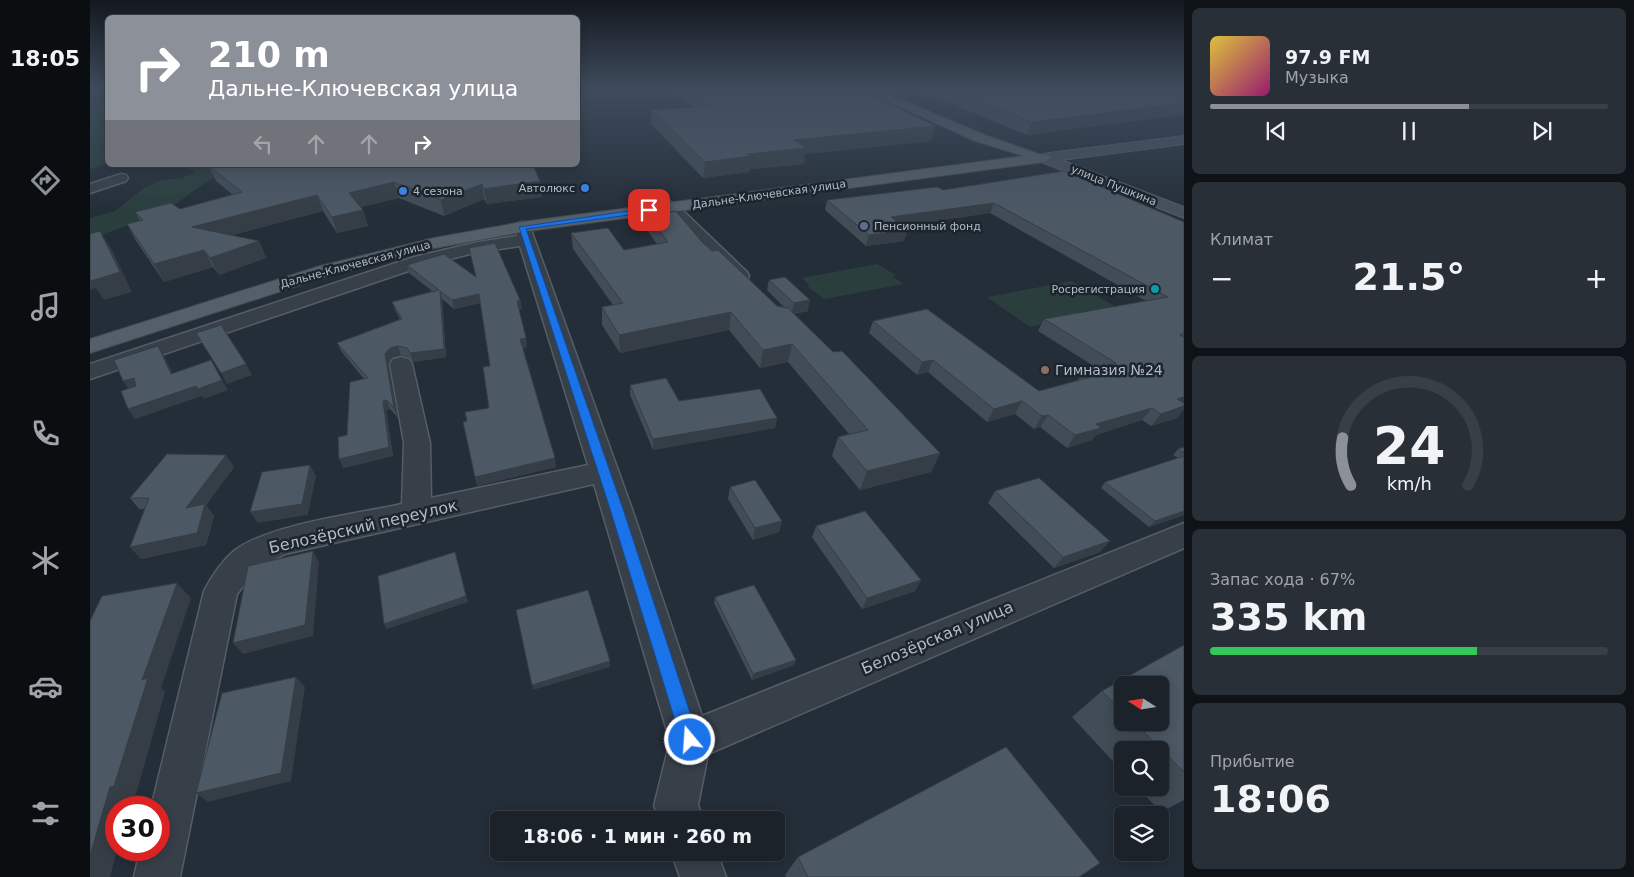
<!DOCTYPE html>
<html lang="ru">
<meta charset="utf-8">
<style>
body{margin:0;font-family:"DejaVu Sans",sans-serif;background:#282f36;color:#f1f3f6;height:100vh;display:flex;flex-direction:column;font-size:19px;white-space:nowrap}
*{box-sizing:border-box;margin:0}
p{font-size:16px;color:#a0a4a8}
.icon{flex:none;width:28px;height:28px;fill:none;stroke:currentColor;stroke-width:2;stroke-linecap:round;stroke-linejoin:round}
.map{position:relative;flex:1;overflow:hidden}
.drawer{display:flex;flex-direction:column;gap:8px;padding:8px;background:#0f1317;width:450px}
.drawer>*{flex:none}
.top-card{position:absolute;left:15px;top:15px;width:475px;height:152px;border-radius:8px;box-shadow:0 2px 12px #0003,0 0 0 1px #393f47;background:#8c9099;color:#fff;overflow:hidden}
.needle{width:32px;rotate:282deg}
.controls{position:absolute;left:1024px;top:676px;display:grid;gap:10px}
.controls a{display:grid;place-items:center;width:55px;height:55px;border-radius:8px;background:#1b222a;box-shadow:0 2px 12px #0003,0 0 0 1px #393f47;font-size:25px}
.speed{position:absolute;left:15px;top:796px;display:flex;gap:10px;font-size:25px;font-weight:700;text-align:center}
.speed>*{display:grid;place-content:center;width:65px;height:65px;border-radius:50%;background:#1b222a;box-shadow:0 2px 12px #0003,0 0 0 1px #393f47;line-height:1}
.speed .limit{border:8px solid #d22;background:#fff;color:#111}
.pin{position:absolute;display:grid;place-items:center;width:42px;height:42px;color:#fff;margin:-21px;border-radius:10px;box-shadow:0 2px 8px #0006}
.me{position:absolute;width:55px;margin:-28px;rotate:342deg;stroke-linejoin:round;filter:drop-shadow(0 0 4px #0008)}
.turn{display:flex;align-items:center;gap:18px;height:105px;padding:0 20px;font-size:22px}
.turn .icon{width:65px;height:65px;stroke-width:2.5}
.turn b{display:block;font-size:35px;line-height:42px}
.lanes{display:flex;align-items:center;height:48px;padding:0 20px;background:#0003;justify-content:center;gap:25px;direction:ltr}
.lanes .off{opacity:.35}
.big{font-size:38px;font-weight:700;line-height:1.1}
.drawer .tile{flex:1;display:flex;flex-direction:column;justify-content:center;gap:8px;min-width:0;padding:0 18px;border-radius:8px;background:#282f36}
.drawer .dial{align-items:center;gap:0}
.dial svg{height:130px;overflow:visible;fill:none;stroke:#393f47;stroke-width:7;stroke-linecap:round;text-anchor:middle}
.dial text{fill:#f1f3f6;stroke:none}
.song{display:flex;align-items:center;gap:15px}
.cover{width:60px;height:60px;border-radius:8px;background:linear-gradient(135deg,hsl(50 70% 55%),hsl(320 70% 35%))}
.played{height:5px;border-radius:2px;background:linear-gradient(90deg,#8c9099 65%,#393f47 65%)}
.keys{display:flex;justify-content:space-around;direction:ltr}
.heat{display:flex;justify-content:space-between;align-items:center;font-size:28px;direction:ltr}
.charge{height:8px;border-radius:4px;background:linear-gradient(90deg,#34c759 67%,#393f47 0)}
.trip{position:absolute;left:400px;top:811px;width:295px;height:50px;border-radius:8px;background:#1b222a;box-shadow:0 2px 12px #0003,0 0 0 1px #393f47;font-weight:700;line-height:50px;text-align:center}
main{display:flex;flex:1;min-height:0}
.dock{display:flex;flex-direction:column;width:90px;justify-content:space-around;align-items:center;background:#0b0e11;color:#a0a4a8}
.dock .icon{width:35px;height:35px}
.dock .current{color:#8c9099}
.dock b{font-size:22px;color:#f1f3f6}
.map>svg:first-child{display:block}
.green{fill:#2a3e3d}
.lines{fill:none;stroke-linecap:round;stroke-linejoin:round}
.minor-casing{stroke:#555d67;stroke-width:3}
.secondary-casing{stroke:#555d67;stroke-width:2}
.primary-casing{stroke:#404952;stroke-width:2}
.minor{fill:#373f49;fill-rule:evenodd}
.secondary{fill:#464f5c;fill-rule:evenodd}
.primary{fill:#555f69;fill-rule:evenodd}
.wall{fill:#414c56;fill-rule:evenodd}
.shaded-wall{fill:#353e46}
.building{fill:#4c5864;stroke:#353e46}
.route{fill:#1a73e8;stroke:#114b97}
.shop-dot{fill:#3f7fe0;stroke:#1c252e;stroke-width:2}
.service-dot{fill:#5c6f8a;stroke:#1c252e;stroke-width:2}
.culture-dot{fill:#0f9aa8;stroke:#1c252e;stroke-width:2}
.education-dot{fill:#8d6e63;stroke:#1c252e;stroke-width:2}
.labels{text-anchor:middle;stroke-width:5;stroke-linejoin:round;paint-order:stroke}
.far-street-label{font-size:11px;fill:#b2bac5;stroke:#1c252e}
.far-poi-label{font-size:11px;fill:#b2bac5;stroke:#1c252e;text-anchor:end}
.poi-label{font-size:14px;fill:#b2bac5;stroke:#1c252e;text-anchor:start}
.near-street-label{font-size:16px;fill:#b2bac5;stroke:#1c252e}
</style>
<main>
<nav class="dock">
<b>18:05</b>
<svg class="icon current" aria-label="directions" viewBox="0 0 24 24"><path d="M12 3l9 9-9 9-9-9zM9 14v-3h6M13 9l2 2-2 2"/></svg>
<svg class="icon" aria-label="music" viewBox="0 0 24 24"><path d="M9 18V5l10-2v13"/><circle cx="6" cy="18" r="3"/><circle cx="16" cy="16" r="3"/></svg>
<svg class="icon" aria-label="phone" viewBox="0 0 24 24"><path d="M5 4h4l2 5-3 2q2 4 5 5l2-3 5 2v4C11 20 4 13 5 4z"/></svg>
<svg class="icon" aria-label="climate" viewBox="0 0 24 24"><path d="M12 3v18M4 7l16 10M4 17L20 7"/></svg>
<svg class="icon" aria-label="car" viewBox="0 0 24 24"><path d="M5 17H2v-5l4-1 3-4h7l3 4 3 1v5h-3M9 17h6M6 11h13"/><circle cx="7" cy="17" r="2"/><circle cx="17" cy="17" r="2"/></svg>
<svg class="icon" aria-label="filters" viewBox="0 0 24 24"><path d="M4 7h16M4 17h16"/><circle cx="9" cy="7" r="2"/><circle cx="15" cy="17" r="2"/></svg>
</nav>
<div class="map">
<svg width="1094" height="877" viewBox="0 0 1094 877">
<rect width="100%" height="100%" fill="#242e38"/>
<path class="green" d="M17,104V164L0,169V109Z
M102,165H161L154,171L122,178L80,208L0,240V218L25,211L54,188L72,180L91,178L105,173L98,166Z
M787,264L806,275L803,276L813,284L735,299L717,287L720,286L712,278Z
M982,281L1029,309L940,327L897,297Z"/>
<g class="lines">
<defs>
<path id="minor" d="M31,174L36,175L38,178L36,181L0,193V184Z
M581,202L586,204L657,272L659,276L657,280H643L576,210L573,207L576,204Z
M432,222L438,224L440,227L542,509L612,716L1094,523V548L618,754L608,805L614,820H570L564,806L580,741L504,484L195,554L167,569L147,594L90,877H44L50,850H69V808H61L114,591C122,576 131,562 144,551C179,524 267,514 312,504L314,443L300,364L303,359L311,357L319,359L322,364L340,443L341,498L498,465L430,246L388,252L336,265L0,379V364L324,257L388,242L427,236L424,227L426,224Z
M581,852H627L636,877H590Z"/>
<path id="secondary" d="M1094,136V144L971,160L1094,207V218L949,161L947,158L949,155L959,153Z"/>
<path id="primary" d="M771,89H786L895,135L949,154L959,155L961,158L954,162L432,232L345,248L244,274L0,353V339L230,266L344,238L432,222L934,156L885,141Z"/>
</defs>
<use href="#minor" class="minor-casing"/>
<use href="#secondary" class="secondary-casing"/>
<use href="#primary" class="primary-casing"/>
<use href="#minor" class="minor"/>
<use href="#secondary" class="secondary"/>
<use href="#primary" class="primary"/>
</g>
<path class="wall" d="M581,89H743L841,141L715,154L714,164L660,169L659,172L613,178L561,124V110L603,107Z
M826,89H1094V114L937,135Z
M119,166L450,181L452,197L397,204L394,199L354,216L309,198L270,207L273,210L278,226L247,233L233,211L142,235L169,241L176,258L129,275L123,267L74,282L46,241L37,224L50,220L45,212L90,209L143,195L126,181Z
M853,190L1094,222V409L1087,418L1061,426L1052,420L1006,435L1002,440L977,448L950,427L944,429L925,414L897,422L838,372L827,375L779,333L783,321L949,391L988,380L993,372L1007,368L948,331L954,319L1056,301L900,213L812,226L814,241L776,246L735,210L737,200Z
M558,214L612,242L687,306L694,307L677,290L679,280L718,311L704,314L743,352L850,453L841,472L770,490L742,456L748,437L759,434L698,362L670,368L639,330L530,353L512,325V307L523,305L483,249L481,233L534,250L567,244L557,230Z
M317,265L386,277L430,300L432,309H429L437,347L433,348L466,467L387,486L385,477L377,421L399,408L400,366L390,303L364,309L352,299L356,357L323,362L319,357L311,355L303,357L298,363L308,418L300,409L296,410L303,456L253,468L257,435L274,379L251,351L247,343L310,319L305,310L302,302L342,291L319,273Z
M540,385L589,401L687,418L685,428L563,450L540,395Z
M1094,447V515L1059,527L1011,488L1015,482L1088,458L1083,455L1088,449Z
M144,467L116,505L124,516L116,545L51,559L40,547L55,509H49L40,498Z
M640,487L692,521L689,532L663,540L638,499Z
M905,491L1010,552L964,568L898,503Z
M726,526L831,580L825,591L772,609L722,537Z
M625,597L706,660L704,665L662,680L624,603Z
M1094,645V800L1071,812L1048,788H1070V750H1032V771L982,717L1012,691ZM1032,685L1070,722H1032Z
M708,857L989,877H696L695,875Z"/>
<path class="shaded-wall" d="M1094,103V114L937,135L942,122Z
M846,126L841,141L715,154L714,164L660,169L659,172L613,178L615,162L658,154L704,140Z
M450,181L452,197L397,204L394,189Z
M304,182L309,198L264,209L259,193Z
M392,184L394,199L354,216L351,200Z
M227,195L233,211L110,244L102,227Z
M904,203L900,213L797,228L801,217Z
M273,210L278,226L247,233L242,217Z
M818,230L814,241L776,246L779,235Z
M10,231L22,250L42,292L14,300L6,288L0,290V279Z
M169,241L176,258L129,275L120,258Z
M114,250L123,267L74,282L64,264Z
M350,291L352,299L356,357L323,362L320,353Z
M389,294L390,303L364,309L362,300Z
M430,300L432,309H429L427,301Z
M720,300L718,311L701,314L704,303Z
M641,312L639,330L530,353L529,335Z
M436,338L437,347L431,348L430,339Z
M702,344L698,362L670,368L673,350Z
M68,346L74,356L88,384L81,374Z
M308,346L311,355L303,357L298,363L308,418L304,408L295,354L300,348Z
M843,360L838,372L827,375L832,362Z
M156,364L162,375L137,384L131,373Z
M44,378L51,388L40,391L33,381Z
M132,380L138,390L114,399L112,396L45,419L38,409L106,386Z
M1094,397V409L1087,418L1061,426L1071,414L1087,399Z
M297,400L300,409L296,410L303,456L253,468L249,459L293,401Z
M932,401L925,414L897,422L904,409Z
M1062,408L1052,420L1006,435L1002,440L977,448L985,435L1006,424Z
M958,415L950,427L944,429L952,416Z
M687,418L685,428L563,450V439Z
M850,453L841,472L770,490L777,471Z
M136,455L144,467L116,505L124,516L116,545L51,559L40,547L96,508Z
M465,458L466,467L387,486L385,477Z
M220,465L226,476L218,515L168,523L160,512Z
M1094,511V515L1059,527L1065,521Z
M692,521L689,532L663,540L665,528Z
M1020,541L1010,552L964,568L973,557Z
M223,551L229,563L223,636L153,654L143,643Z
M365,552L378,602L297,629L294,624Z
M831,580L825,591L772,609L777,598Z
M87,583L101,598L71,688L75,692L45,798L41,799L38,808H26V850H27L20,877H0V856L52,680Z
M706,660L704,665L662,680L663,674Z
M520,661V667L443,690L442,685Z
M206,677L215,687L201,781L118,802L106,793Z"/>
<path class="building" d="M598,89H743L753,94L774,92L846,126L704,140L716,148L658,154L661,156L615,162L561,110L620,106Z
M857,89H1094V103L942,122Z
M123,165H443L450,181L394,189L392,184L351,200L304,182L259,193L273,210L242,217L227,195L102,227L169,241L120,258L114,250L64,264L37,224L53,220L45,212L81,203L90,209L152,192L119,166Z
M974,171L1094,222V334L1090,335L1094,337V397L1087,399L1094,403V406L1071,414L1062,408L1006,424L1011,428L985,435L958,415L952,416L932,401L904,409L843,360L832,362L783,321L837,309L949,391L1001,377L993,372L1026,363L954,319L1078,297L904,203L801,217L818,230L779,235L737,200L847,187L853,190Z
M586,211L612,242L622,251L628,250L687,306L698,308L743,352L752,351L850,453L777,471L748,437L778,430L702,344L673,350L641,312L529,335L512,307L533,303L481,233L518,228L534,250L578,242L558,214Z
M10,231L30,272L1,281L0,279V234Z
M405,243L430,300L427,301L436,338L430,339L465,458L385,477L373,422L377,421L375,412L399,408L393,367L400,366L389,294L362,300L350,291L354,349L320,353L317,348L308,346L300,348L295,354L304,408L297,400L293,401L299,447L249,459L248,437L257,435L260,382L278,378L247,343L312,319L302,302L349,290L317,265L354,254L386,277L379,248Z
M695,277L720,300L704,303L679,280Z
M131,325L156,364L131,373L106,333Z
M68,346L81,374L121,360L132,380L108,389L106,386L38,409L31,391L46,386L44,378L33,381L24,360Z
M576,378L589,401L670,389L687,418L563,439L540,385Z
M1094,447V453L1088,449Z
M77,454L136,455L96,508L115,504L107,533L40,547L59,498H40Z
M1094,456V511L1065,521L1015,482Z
M220,465L212,504L160,512L172,472Z
M949,478L1020,541L973,557L905,491Z
M665,480L692,521L665,528L640,487Z
M775,511L831,580L777,598L726,526Z
M223,551L215,625L143,643L158,566Z
M365,552L376,596L294,624L288,576Z
M87,583L52,680L58,678L24,786L20,787L0,856V621L12,596Z
M664,585L706,660L663,674L625,597Z
M498,590L520,661L442,685L426,610Z
M1094,645V772L1044,722H1070V685H1032V711L1012,691Z
M206,677L191,773L106,793L132,693Z
M916,747L1010,863L989,877H718L708,857Z"/>
<linearGradient id="sky" x2="0" y2="1"><stop stop-color="#14191f"/><stop offset="0.42" stop-color="#3f4c5e"/><stop offset="1" stop-color="#3f4c5e" stop-opacity="0"/></linearGradient>
<rect width="1094" height="212" fill="url(#sky)"/>
<path class="route" d="M559,208L561,212L436,229L533,509L609,740L606,747L600,749L594,747L591,740L520,509L429,227Z"/>
<g class="shop-dot">
<circle cx="495" cy="188" r="5"/>
<circle cx="313" cy="191" r="5"/>
</g>
<circle class="service-dot" cx="774" cy="226" r="5"/>
<circle class="culture-dot" cx="1065" cy="289" r="5"/>
<circle class="education-dot" cx="955" cy="370" r="5"/>
<g class="labels">
<g class="far-street-label">
<text transform="translate(1024 185) rotate(22)" y="4">улица Пушкина</text>
<text transform="translate(679 194) rotate(-8)" y="4">Дальне-Ключевская улица</text>
<text transform="translate(265 264) rotate(-15)" y="4">Дальне-Ключевская улица</text>
</g>
<g class="far-poi-label">
<text x="485" y="192">Автолюкс</text>
<text x="323" y="195" text-anchor="start">4 сезона</text>
<text x="784" y="230" text-anchor="start">Пенсионный фонд</text>
<text x="1055" y="293">Росрегистрация</text>
</g>
<g class="poi-label">
<text x="965" y="375">Гимназия №24</text>
</g>
<g class="near-street-label">
<text transform="translate(273 526) rotate(-13)" y="6">Белозёрский переулок</text>
<text transform="translate(847 637) rotate(-23)" y="6">Белозёрская улица</text>
</g>
</g>
</svg>
<div class="controls">
<a><svg class="needle" viewBox="-14 -14 28 28"><path d="M0-13l5 13h-10z" fill="#e53935"/><path d="M0 13l5-13h-10z" fill="#a0a4a8"/></svg></a>
<a><svg class="icon" aria-label="search" viewBox="0 0 24 24"><circle cx="10" cy="10" r="6"/><path d="M15 15l6 6"/></svg></a>
<a><svg class="icon" aria-label="layers" viewBox="0 0 24 24"><path d="M12 4l9 5-9 5-9-5zM3 14l9 5 9-5"/></svg></a>
</div>
<div class="speed"><div class="limit">30</div></div>
<div class="pin" style="left:559px;top:210px;background:#d93025"><svg class="icon" aria-label="arrive" viewBox="0 0 24 24"><path d="M6 21V4h12l-3 4 3 4H6"/></svg></div>
<svg class="me" style="left:600px;top:740px" viewBox="-20 -20 40 40"><circle r="17" fill="#1a73e8" stroke="#fff" stroke-width="3"/><path d="M0-11L8 9 0 5-8 9z" fill="#fff"/></svg>
<div class="trip">18:06 · 1 мин · 260 m</div>
<div class="top-card">
<div class="turn"><svg class="icon" aria-label="right" viewBox="0 0 24 24"><path d="M7 20v-9h11M14 6l5 5-5 5"/></svg><div><b>210 m</b>Дальне-Ключевская улица</div></div>
<div class="lanes"><svg class="icon off" aria-label="left" viewBox="0 0 24 24"><path d="M17 20v-9H6M10 6l-5 5 5 5"/></svg><svg class="icon off" aria-label="ahead" viewBox="0 0 24 24"><path d="M12 20V5M6 11l6-6 6 6"/></svg><svg class="icon off" aria-label="ahead" viewBox="0 0 24 24"><path d="M12 20V5M6 11l6-6 6 6"/></svg><svg class="icon" aria-label="right" viewBox="0 0 24 24"><path d="M7 20v-9h11M14 6l5 5-5 5"/></svg></div>
</div>
</div>
<section class="drawer">
<div class="tile">
<div class="song"><i class="cover"></i><div><b>97.9 FM</b><p>Музыка</p></div></div>
<div class="played"></div>
<div class="keys"><svg class="icon" aria-label="previous" viewBox="0 0 24 24"><path d="M18 5L8 12l10 7zM5 5v14"/></svg><svg class="icon" aria-label="pause" viewBox="0 0 24 24"><path d="M8 5v14M16 5v14"/></svg><svg class="icon" aria-label="next" viewBox="0 0 24 24"><path d="M6 5l10 7-10 7zM19 5v14"/></svg></div>
</div>
<div class="tile"><p>Климат</p>
<div class="heat"><a>−</a><b class="big">21.5°</b><a>+</a></div>
</div>
<div class="tile dial"><svg viewBox="0 0 100 80">
<path d="M14 69A42 42 0 1 1 86 69"/>
<path d="M14 69A42 42 0 0 1 9 40" stroke="#8c9099"/>
<text x="50" y="56" font-size="32" font-weight="700">24</text>
<text x="50" y="72" font-size="11">km/h</text>
</svg></div>
<div class="tile"><p>Запас хода · 67%</p><b class="big">335 km</b><div class="charge"></div></div>
<div class="tile"><p>Прибытие</p><b class="big">18:06</b></div>
</section>
</main>
